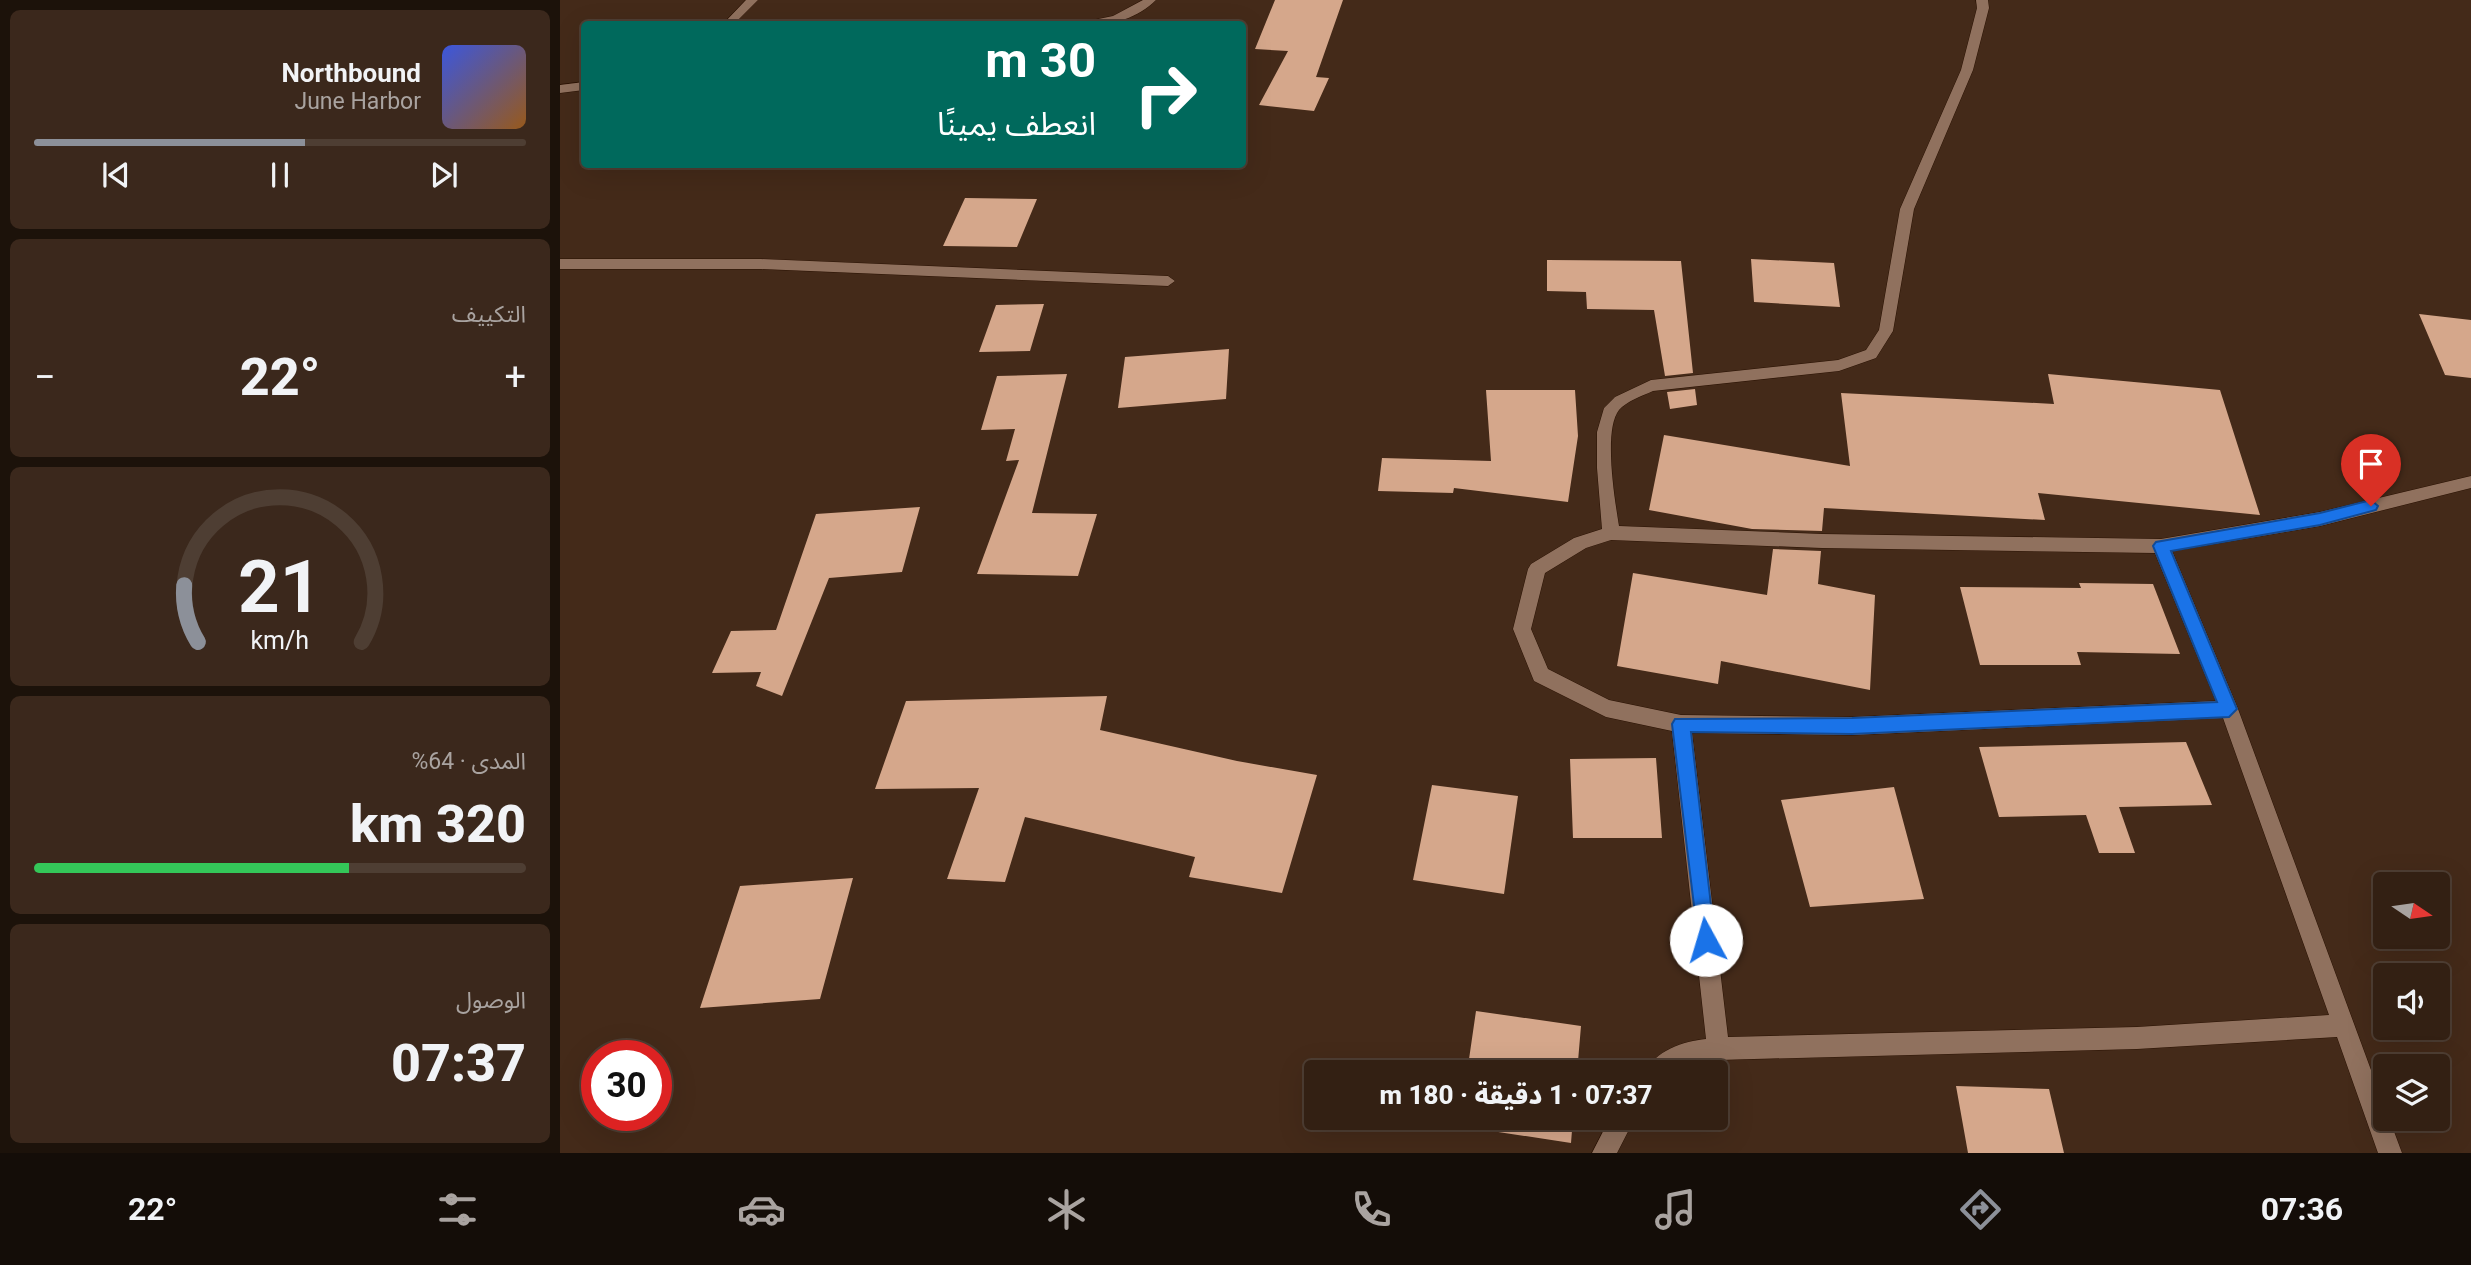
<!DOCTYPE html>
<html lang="ar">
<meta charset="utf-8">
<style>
body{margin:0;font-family:Roboto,"Noto Sans Arabic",sans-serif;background:#3b281c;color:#f1f3f6;direction:rtl;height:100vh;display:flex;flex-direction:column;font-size:26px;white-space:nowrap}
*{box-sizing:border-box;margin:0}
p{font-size:23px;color:#a9a3a0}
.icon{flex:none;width:38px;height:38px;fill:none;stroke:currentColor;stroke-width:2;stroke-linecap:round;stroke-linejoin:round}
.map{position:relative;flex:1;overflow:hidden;direction:ltr}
.drawer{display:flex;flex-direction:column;gap:10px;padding:10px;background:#1c120a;width:560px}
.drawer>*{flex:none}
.guide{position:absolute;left:21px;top:21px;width:665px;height:147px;border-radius:7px;box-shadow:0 7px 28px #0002,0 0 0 2px #4e3e33;direction:rtl;background:#00695c;color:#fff;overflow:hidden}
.needle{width:46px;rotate:103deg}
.fabs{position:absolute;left:1813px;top:872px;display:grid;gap:14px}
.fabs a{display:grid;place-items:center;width:77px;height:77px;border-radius:7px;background:#332013;box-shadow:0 7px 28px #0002,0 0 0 2px #4e3e33;font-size:35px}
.speed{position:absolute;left:21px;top:1040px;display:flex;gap:14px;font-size:35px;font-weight:700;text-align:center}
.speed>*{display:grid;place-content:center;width:91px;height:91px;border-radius:50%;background:#332013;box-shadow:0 7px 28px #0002,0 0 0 2px #4e3e33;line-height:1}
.speed .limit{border:10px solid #d22;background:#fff;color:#111}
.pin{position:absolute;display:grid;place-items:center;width:60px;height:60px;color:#fff;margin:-72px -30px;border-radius:50% 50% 50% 0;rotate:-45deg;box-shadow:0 0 7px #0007}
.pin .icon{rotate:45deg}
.me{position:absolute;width:77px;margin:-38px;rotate:354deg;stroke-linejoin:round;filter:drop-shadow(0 0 5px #0008)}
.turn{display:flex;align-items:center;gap:24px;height:147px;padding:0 35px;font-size:32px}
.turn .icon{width:91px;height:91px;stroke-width:2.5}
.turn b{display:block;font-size:49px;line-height:60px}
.big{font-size:52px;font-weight:800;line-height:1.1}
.drawer .tile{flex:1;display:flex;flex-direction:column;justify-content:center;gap:10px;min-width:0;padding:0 24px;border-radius:10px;background:#3b281c}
.drawer .dial{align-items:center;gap:0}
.dial svg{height:182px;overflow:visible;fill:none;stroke:#4e3e33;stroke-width:7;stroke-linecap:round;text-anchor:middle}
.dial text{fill:#f1f3f6;stroke:none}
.song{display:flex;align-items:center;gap:21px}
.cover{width:84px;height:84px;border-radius:10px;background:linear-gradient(135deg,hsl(230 70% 55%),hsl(30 70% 35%))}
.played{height:7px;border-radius:4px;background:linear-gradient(90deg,#8c9099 55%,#4e3e33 55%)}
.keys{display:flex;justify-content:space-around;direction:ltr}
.heat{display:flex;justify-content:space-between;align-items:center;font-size:38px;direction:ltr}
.charge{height:10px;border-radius:5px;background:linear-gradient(90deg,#34c759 64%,#4e3e33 0)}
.trip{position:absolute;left:744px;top:1060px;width:424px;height:70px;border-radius:7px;background:#332013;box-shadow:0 7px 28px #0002,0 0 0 2px #4e3e33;font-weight:800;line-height:70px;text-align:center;direction:rtl}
.tabs{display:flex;height:112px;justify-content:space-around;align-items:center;background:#140d08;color:#a9a3a0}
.tabs .icon{width:49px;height:49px}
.tabs .current{color:#8c9099}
.tabs b{font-size:32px;color:#f1f3f6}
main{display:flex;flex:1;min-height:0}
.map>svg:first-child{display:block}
.building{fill:#d5a78b}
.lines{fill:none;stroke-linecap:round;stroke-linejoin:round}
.minor-casing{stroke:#2a1203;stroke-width:1}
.minor{fill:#90715e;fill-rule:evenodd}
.route{fill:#1a73e8;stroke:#114b97;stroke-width:2}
</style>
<main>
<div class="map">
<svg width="1911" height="1153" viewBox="0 0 1911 1153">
<rect width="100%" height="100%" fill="#442a19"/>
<path class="building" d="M715,0H783L756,77L769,78L754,111L699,105L728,51L695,49Z
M405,198L477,199L457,247L383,246Z
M1191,259L1274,263L1280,307L1194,302Z
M987,260L1121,261L1133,373L1105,376L1094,310L1027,309L1026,292L987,291Z
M484,304L470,351L419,352L436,305Z
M1859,314L1911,320V378L1885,375Z
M669,349L666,399L558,408L565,357Z
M507,374L472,513L537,514L518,576L417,574L459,460L446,461L455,429L421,430L437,376Z
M1488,374L1660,390L1700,515L1478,493L1485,520L1264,508L1262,531L1192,529L1089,510L1104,435L1290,466L1281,393L1494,404Z
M1135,389L1137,405L1110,409L1107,392Z
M926,390H1015L1018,436L1008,502L894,488L893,493L818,491L822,458L931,461Z
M360,507L342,572L269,578L222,696L196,686L201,672L152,673L171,631L216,630L256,514Z
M1213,549L1261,551L1258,584L1315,595L1310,690L1161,661L1158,684L1057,666L1073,573L1207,595Z
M1519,583L1593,584L1620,654L1517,652L1521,665H1420L1400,587L1521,588Z
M547,696L540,730L677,761L757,775L722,893L629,877L635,857L465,817L445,882L387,879L419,788L315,789L346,701Z
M1626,742L1652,805L1559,807L1575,853H1539L1526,815L1439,817L1419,747Z
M1096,758L1102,838H1013L1010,759Z
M872,785L958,796L944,894L853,880Z
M1334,787L1364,899L1250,907L1221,800Z
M293,878L260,999L140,1008L180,886Z
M916,1011L1021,1026L1017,1073H907Z
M1396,1086L1489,1089L1504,1153H1408Z
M900,1118H1013L1011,1143L899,1126Z"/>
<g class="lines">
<defs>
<path id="minor" d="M186,0H198L174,24H163Z
M583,0H596C574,22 543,27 514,24L553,16Z
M1416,0H1428L1429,8L1413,70L1354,209L1333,331L1316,358L1279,371L1093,391C1082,396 1067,401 1059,410C1043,430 1055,501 1059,526L1262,534L1601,539L1760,512L1911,476V488L1760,526L1612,551L1678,709L1825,1108V1118H1829L1842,1153H1818L1777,1037L1577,1049L1158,1060L1130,1063L1116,1073H1085C1094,1051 1124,1041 1146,1039L1112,731L1046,717L974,681L953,629L968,569L971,564L1014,538L1042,529L1037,468V432L1044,408L1055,397L1091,380L1278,360L1306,350L1319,330L1340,209L1401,70L1417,8ZM1051,540L1262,548L1595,553L1656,701L1292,717L1121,715L1049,700L988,669L971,629L985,573L1026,548ZM1663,718L1769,1015L1577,1027L1168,1037L1132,733L1292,735Z
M24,82V90L0,93V85Z
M0,259H201L608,276L615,281L608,286L201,269H0Z
M1050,1118H1075L1057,1153H1032Z"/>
</defs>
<use href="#minor" class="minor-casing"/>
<use href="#minor" class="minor"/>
</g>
<path class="route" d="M1811,500L1818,506L1816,510L1760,525L1611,551L1677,709L1669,717L1292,734L1131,732L1155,940L1152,947L1146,950L1139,947L1112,724L1115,719L1292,718L1657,702L1593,546L1596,542L1760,513Z"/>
</svg>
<div class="fabs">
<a><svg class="needle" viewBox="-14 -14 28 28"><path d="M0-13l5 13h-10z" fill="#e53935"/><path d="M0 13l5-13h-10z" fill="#a9a3a0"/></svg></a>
<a><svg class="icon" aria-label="sound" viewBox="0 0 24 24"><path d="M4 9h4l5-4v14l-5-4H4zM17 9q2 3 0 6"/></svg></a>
<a><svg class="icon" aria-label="layers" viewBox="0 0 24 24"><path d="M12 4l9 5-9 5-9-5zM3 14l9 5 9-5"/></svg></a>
</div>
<div class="speed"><div class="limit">30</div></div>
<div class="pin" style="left:1811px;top:506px;background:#d93025"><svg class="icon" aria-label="arrive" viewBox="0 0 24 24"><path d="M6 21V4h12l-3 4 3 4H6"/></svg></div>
<svg class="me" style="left:1146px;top:940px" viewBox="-20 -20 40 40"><circle r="19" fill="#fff"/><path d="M0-13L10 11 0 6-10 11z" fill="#1a73e8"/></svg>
<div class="trip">07:37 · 1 دقيقة · 180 m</div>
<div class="guide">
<div class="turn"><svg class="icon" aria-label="right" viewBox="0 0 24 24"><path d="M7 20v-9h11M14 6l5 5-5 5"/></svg><div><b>30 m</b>انعطف يمينًا</div></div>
</div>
</div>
<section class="drawer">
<div class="tile">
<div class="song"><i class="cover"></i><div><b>Northbound</b><p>June Harbor</p></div></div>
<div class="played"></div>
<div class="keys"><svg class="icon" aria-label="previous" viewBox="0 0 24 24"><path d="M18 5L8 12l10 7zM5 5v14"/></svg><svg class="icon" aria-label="pause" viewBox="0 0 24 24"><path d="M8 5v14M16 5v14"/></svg><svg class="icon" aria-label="next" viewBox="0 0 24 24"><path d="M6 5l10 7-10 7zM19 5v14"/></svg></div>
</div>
<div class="tile"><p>التكييف</p>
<div class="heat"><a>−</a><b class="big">22°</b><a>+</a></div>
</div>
<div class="tile dial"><svg viewBox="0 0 100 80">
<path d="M14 69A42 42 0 1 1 86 69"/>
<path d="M14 69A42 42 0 0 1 8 44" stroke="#8c9099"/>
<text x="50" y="56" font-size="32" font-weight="700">21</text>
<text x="50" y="72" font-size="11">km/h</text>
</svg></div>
<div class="tile"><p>المدى · 64%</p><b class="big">320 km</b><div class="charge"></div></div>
<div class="tile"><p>الوصول</p><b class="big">07:37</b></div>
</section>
</main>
<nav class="tabs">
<b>07:36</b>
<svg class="icon current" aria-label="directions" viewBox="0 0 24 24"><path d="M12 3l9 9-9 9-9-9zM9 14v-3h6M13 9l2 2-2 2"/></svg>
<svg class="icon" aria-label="music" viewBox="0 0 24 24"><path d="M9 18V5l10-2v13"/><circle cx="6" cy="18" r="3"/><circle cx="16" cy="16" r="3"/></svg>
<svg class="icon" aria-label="phone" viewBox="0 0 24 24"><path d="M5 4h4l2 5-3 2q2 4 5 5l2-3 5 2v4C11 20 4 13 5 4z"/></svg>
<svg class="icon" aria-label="climate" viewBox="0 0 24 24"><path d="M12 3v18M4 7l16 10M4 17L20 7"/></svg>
<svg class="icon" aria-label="car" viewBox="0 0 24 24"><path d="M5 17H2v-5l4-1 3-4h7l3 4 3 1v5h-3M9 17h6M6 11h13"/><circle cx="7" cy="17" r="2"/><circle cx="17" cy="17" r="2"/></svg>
<svg class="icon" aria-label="filters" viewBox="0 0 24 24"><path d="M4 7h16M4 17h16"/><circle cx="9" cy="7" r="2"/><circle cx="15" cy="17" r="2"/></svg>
<b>22°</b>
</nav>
